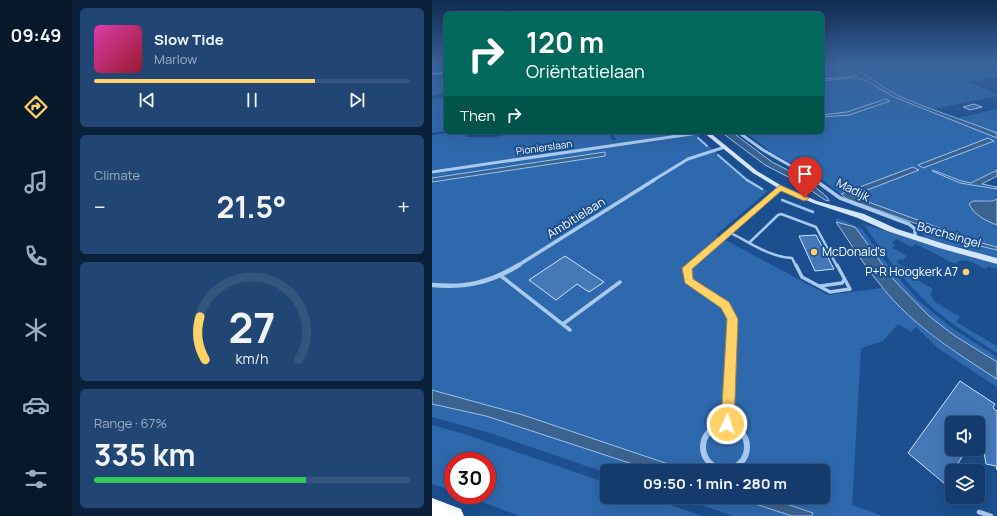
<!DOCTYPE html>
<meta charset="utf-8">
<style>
body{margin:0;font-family:Manrope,sans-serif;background:#214673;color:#f1f3f6;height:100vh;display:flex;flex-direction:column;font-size:15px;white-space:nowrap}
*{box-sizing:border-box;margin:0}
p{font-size:13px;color:#9dadc1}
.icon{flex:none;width:22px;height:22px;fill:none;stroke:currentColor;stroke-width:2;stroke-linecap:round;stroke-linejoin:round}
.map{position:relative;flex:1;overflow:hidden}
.panel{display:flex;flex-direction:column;gap:8px;padding:8px;background:#0b203b;width:360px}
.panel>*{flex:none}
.top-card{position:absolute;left:12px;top:12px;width:380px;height:122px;border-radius:6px;box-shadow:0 4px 16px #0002,0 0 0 1px #33557e;background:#00695c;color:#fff;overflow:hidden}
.tools{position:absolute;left:513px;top:416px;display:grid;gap:8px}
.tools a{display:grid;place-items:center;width:40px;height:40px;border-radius:6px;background:#143b6b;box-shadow:0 4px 16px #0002,0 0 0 1px #33557e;font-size:20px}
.speed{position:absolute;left:12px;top:452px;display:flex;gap:8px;font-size:20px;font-weight:700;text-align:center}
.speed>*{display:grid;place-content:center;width:52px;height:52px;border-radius:50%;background:#143b6b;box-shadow:0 4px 16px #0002,0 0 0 1px #33557e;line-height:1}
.speed .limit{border:6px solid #d22;background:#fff;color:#111}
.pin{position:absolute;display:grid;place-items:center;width:34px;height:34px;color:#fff;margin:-41px -17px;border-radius:50% 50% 50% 0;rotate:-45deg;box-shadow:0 0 4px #0007}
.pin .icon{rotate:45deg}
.me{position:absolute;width:44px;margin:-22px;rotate:3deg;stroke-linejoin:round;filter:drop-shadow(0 0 3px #0008)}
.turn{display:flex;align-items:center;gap:14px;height:84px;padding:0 16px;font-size:18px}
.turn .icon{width:52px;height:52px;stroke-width:2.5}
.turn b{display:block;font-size:28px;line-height:34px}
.then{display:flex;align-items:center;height:38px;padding:0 16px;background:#0003;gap:8px;font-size:15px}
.big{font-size:30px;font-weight:700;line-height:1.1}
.panel .widget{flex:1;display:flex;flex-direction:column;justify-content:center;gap:6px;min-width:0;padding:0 14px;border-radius:6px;background:#214673}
.panel .dial{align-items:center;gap:0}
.dial svg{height:104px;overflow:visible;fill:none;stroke:#33557e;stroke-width:7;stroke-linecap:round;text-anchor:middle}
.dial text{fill:#f1f3f6;stroke:none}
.song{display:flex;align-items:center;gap:12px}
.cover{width:48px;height:48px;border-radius:6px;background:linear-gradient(135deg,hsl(320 70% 55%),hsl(350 70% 35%))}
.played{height:4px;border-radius:2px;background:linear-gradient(90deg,#ffd166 70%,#33557e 70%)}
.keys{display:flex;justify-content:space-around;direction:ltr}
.heat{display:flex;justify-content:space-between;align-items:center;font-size:22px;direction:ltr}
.charge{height:6px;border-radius:3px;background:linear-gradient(90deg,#34c759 67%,#33557e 0)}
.trip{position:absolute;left:168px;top:464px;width:230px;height:40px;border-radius:6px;background:#143b6b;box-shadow:0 4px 16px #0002,0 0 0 1px #33557e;font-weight:700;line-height:40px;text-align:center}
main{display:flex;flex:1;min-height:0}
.tab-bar{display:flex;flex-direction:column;width:72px;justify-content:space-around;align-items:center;background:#08182b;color:#9dadc1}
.tab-bar .icon{width:28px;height:28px}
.tab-bar .selected{color:#ffd166}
.tab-bar b{font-size:18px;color:#f1f3f6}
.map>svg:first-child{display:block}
.green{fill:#2e69ad}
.water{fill:#3c6290;stroke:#9cc4f0}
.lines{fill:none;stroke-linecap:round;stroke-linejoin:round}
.stream-far1{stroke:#9cc4f0;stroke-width:2}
.stream{stroke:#9cc4f0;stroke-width:2.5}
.building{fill:#4478b7;stroke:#cfe3fa}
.lane-far2{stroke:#a9c9ee;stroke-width:2.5}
.lane-far1{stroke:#a9c9ee;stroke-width:3.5}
.lane{stroke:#a9c9ee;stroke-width:4.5}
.street-far3{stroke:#a9c9ee;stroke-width:3}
.street-far2{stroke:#a9c9ee;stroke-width:3.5}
.street-far1{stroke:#a9c9ee;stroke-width:4.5}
.street{stroke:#a9c9ee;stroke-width:6}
.secondary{fill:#d6e6fa;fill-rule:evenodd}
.highway{fill:#fff;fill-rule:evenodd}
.route{fill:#ffd166;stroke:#a68842}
.poi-dot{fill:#ffd166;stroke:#1b4f8f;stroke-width:1.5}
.labels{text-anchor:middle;stroke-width:4;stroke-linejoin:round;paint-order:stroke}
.far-street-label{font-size:10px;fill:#fff;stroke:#1b4f8f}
.street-label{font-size:12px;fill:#fff;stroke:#1b4f8f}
.poi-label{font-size:12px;fill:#fff;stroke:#1b4f8f;text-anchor:start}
</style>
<main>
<nav class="tab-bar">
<b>09:49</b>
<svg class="icon selected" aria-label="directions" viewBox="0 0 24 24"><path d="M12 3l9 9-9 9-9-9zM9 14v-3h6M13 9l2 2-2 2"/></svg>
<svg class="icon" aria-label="music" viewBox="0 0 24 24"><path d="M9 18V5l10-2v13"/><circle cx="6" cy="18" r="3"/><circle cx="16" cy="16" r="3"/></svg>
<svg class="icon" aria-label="phone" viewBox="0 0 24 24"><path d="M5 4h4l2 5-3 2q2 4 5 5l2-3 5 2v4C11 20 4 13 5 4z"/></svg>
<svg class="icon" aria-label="climate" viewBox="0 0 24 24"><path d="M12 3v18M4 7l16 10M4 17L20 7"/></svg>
<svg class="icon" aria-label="car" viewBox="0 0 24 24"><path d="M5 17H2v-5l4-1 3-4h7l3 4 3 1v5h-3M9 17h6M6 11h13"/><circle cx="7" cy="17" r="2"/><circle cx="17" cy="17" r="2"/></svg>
<svg class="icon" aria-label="filters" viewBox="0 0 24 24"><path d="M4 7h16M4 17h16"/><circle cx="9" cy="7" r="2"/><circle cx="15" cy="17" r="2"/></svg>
</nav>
<section class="panel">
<div class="widget">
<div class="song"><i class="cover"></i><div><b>Slow Tide</b><p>Marlow</p></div></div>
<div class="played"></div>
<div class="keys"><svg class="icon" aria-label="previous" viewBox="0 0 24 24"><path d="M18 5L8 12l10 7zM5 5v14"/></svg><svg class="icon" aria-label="pause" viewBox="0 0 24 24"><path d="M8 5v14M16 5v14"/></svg><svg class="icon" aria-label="next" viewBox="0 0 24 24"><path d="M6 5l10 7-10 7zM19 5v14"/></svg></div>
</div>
<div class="widget"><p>Climate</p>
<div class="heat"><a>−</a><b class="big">21.5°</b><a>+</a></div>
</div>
<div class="widget dial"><svg viewBox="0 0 100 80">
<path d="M14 69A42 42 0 1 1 86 69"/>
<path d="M14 69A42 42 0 0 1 10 36" stroke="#ffd166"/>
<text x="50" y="56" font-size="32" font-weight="700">27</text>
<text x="50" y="72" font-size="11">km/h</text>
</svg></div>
<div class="widget"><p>Range · 67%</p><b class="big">335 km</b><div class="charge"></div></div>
</section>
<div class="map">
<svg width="565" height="516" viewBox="0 0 565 516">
<rect width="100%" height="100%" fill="#1b4f8f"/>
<path class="green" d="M390,64H401L425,76L390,79Z
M409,64H565V71L559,73L565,75V77L537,82L565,94V96L502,109L461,93L447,83Z
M421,78L431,79L462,97L565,138V170L539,183L529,181L501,170L528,183L565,189L564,200H550L547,216L565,225V247L546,242L419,196L481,167L409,194L392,181L339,152L313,132H390V117L417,115L458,101L415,112L390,115V81Z
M14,79V93L0,96V80Z
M14,97V131L0,133V100Z
M565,109V133L526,118Z
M26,132H58L34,135V137H64L84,132H175L181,140H184L179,132H262C284,151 309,179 336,191L284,235L396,295L450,288C465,303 479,319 496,333C518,350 542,364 565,379V387L507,349L484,327L479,332L466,324L451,341L429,348L420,505L451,516H380L381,513L334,497H391V471H257L91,415L0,390V182L173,156V152L0,178V135Z
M405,218L430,229L461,272L486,300L517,326L565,357V362L523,336L497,316L461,279L423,227L404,222Z
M428,223L498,245L565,263V270L557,266L554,269C544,265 532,255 523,264L484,244L480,247L464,239L460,242L463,245L460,248L475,256L471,260L468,259L464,262L477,270L473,273L501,289L498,294L503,302L528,317L524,322L565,346V353C541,338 516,322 495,303C471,280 451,252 432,225Z
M484,223L544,245L565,250V258L497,239L492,237Z
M0,404L54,416L222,471H175V473L58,433L0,417Z
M0,425L32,434L175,483V497H216L270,516H88L31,495H55V461H21V491L0,484Z
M246,497H302L360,516H301Z"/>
<path class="water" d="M401,64C425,64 446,86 467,96C499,110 532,120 565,133V138L462,97L431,79L417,78L390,81V79L425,76Z
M454,99L458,101L417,115L390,117V115L415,112Z
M289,132H300L340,162L375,180L395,197L397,201L393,200L368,183L333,165Z
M556,138L562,141L491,168L486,165Z
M173,152V156L0,182V178Z
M481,167L487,170L420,196L546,242L565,247V250L544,245L415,199L409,194Z
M501,170L529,181L539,183L565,170V176L550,184L565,187V189L528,183L500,171Z
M565,199V225C554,221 542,215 537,204L541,201H561Z
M404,222L423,227L461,279L497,316L523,336L565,362V379C523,352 481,326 450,287C433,267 419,244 404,222Z
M0,390L91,415L257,471H222L54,416L0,404Z
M302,497H334L381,513L380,516H360Z"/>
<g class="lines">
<path class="stream-far1" d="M266,138L275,146
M286,155L316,181"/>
<path class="stream" d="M315,180L330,189
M350,200L381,212"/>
</g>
<path class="building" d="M542,104L550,107L538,110L531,107Z
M384,235L402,269L383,271L367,236Z
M133,256L172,282L157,292L145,284L124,300L97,280Z
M528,381L563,404L561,408L565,411V470L564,466L554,464L549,435L551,432L547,429L546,431V423H520V449H535L513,484L476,453Z"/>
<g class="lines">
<path class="lane-far2" d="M297,232C317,242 337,257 360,258L364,266
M318,242L346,215L349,214L384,227L405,266"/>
<path class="lane-far1" d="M364,265L370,277L398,292L418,289L405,265
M69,276L138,330
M388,286L410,283L412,280
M131,324L188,282"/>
<path class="lane" d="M547,512L559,516"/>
<path class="street-far3" d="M306,132L331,150L385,181
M0,172L273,132
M220,181L256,159L293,147"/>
<path class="street-far2" d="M383,180L408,198L477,224L483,229V237
M85,266L222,180
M257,266L348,187"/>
<path class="street-far1" d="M258,265L255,268L256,280L293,305L301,319L298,375
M0,285C34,288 57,283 87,265"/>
<path class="street" d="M295,424L298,374
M271 447a22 22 0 1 1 44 0a22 22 0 1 1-44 0Z"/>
<path class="secondary" d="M14,72V74L0,75V73Z
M271,132H277L325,171L350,186L385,201L432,214L465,229L513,244L565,258V264L507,248L455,231L426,218L381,203L346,188L321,173Z"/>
<path class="highway" d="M0,498L29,509L32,516H0Z"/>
</g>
<linearGradient id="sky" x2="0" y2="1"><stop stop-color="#0f2b4f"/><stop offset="0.47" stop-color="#39639b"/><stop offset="1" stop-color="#39639b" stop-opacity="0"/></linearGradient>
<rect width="565" height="136" fill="url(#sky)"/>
<path class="route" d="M348,185L377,198L373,201L370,200L349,191L260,269L261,279L297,302L306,319L302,424L300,429L295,431L291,429L289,424L295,319L289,308L253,283L250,268Z"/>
<g class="poi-dot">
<circle cx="382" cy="252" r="4"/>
<circle cx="534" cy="272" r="4"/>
</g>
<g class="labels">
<g class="far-street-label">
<text transform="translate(112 147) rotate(-8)" y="4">Pionierslaan</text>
</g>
<g class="street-label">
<text transform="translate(421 190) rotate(27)" y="4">Madijk</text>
<text transform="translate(144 218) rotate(-32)" y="4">Ambitielaan</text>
<text transform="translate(517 235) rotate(16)" y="4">Borchsingel</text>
</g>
<g class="poi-label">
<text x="390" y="256">McDonald's</text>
<text x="526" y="276" text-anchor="end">P+R Hoogkerk A7</text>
</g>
</g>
</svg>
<div class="tools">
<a><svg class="icon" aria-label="sound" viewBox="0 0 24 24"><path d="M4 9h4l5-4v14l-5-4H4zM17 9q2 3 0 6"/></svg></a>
<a><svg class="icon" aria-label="layers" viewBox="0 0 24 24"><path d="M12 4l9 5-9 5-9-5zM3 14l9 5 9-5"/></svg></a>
</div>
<div class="speed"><div class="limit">30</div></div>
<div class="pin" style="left:373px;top:198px;background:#d93025"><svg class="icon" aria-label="arrive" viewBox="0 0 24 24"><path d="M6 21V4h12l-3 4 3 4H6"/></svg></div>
<svg class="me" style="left:295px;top:424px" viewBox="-20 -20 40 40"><circle r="17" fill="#ffd166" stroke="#fff" stroke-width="3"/><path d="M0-11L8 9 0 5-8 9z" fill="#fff"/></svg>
<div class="trip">09:50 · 1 min · 280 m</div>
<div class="top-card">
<div class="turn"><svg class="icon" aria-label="right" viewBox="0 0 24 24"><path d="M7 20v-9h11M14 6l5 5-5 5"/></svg><div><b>120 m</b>Oriëntatielaan</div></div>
<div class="then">Then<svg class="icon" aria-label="right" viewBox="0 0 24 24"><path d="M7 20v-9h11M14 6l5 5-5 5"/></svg></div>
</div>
</div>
</main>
